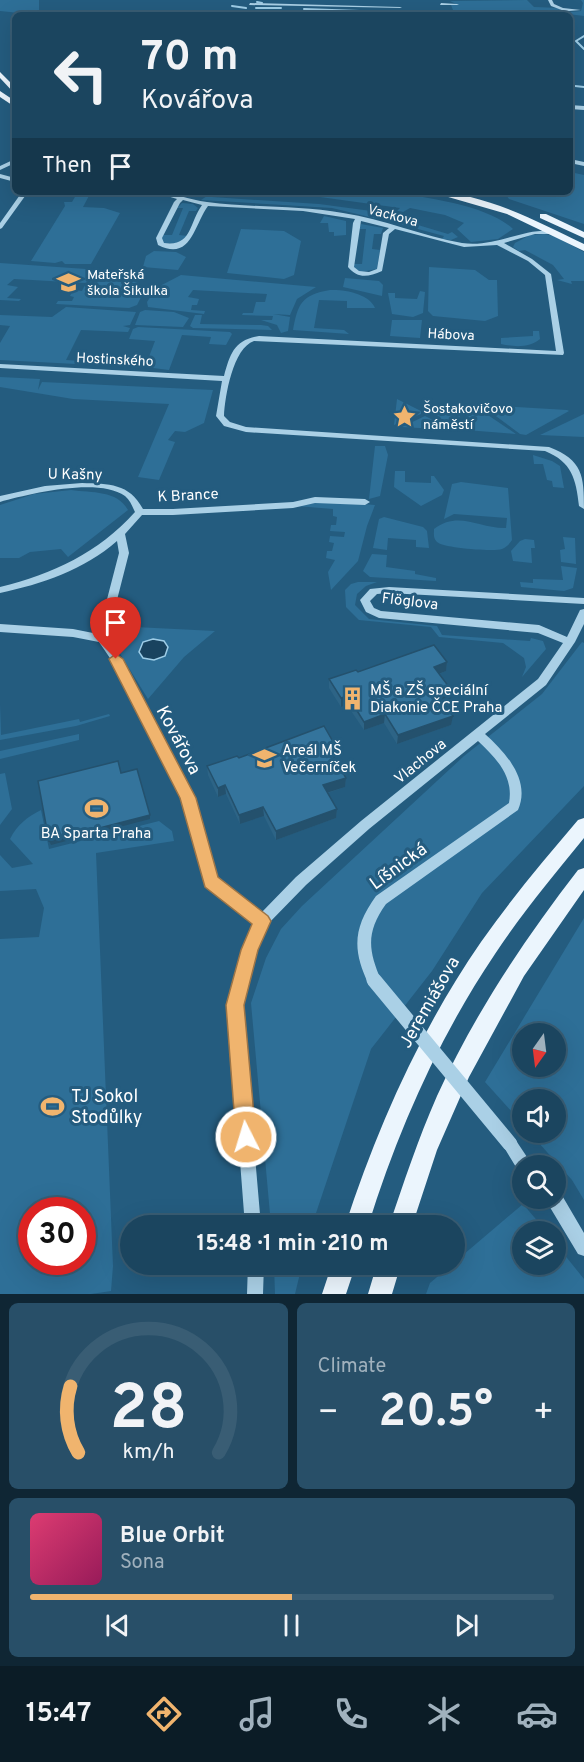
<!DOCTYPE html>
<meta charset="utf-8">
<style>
body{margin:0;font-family:Overpass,sans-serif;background:#284f68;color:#f1f3f6;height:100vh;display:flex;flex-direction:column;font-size:22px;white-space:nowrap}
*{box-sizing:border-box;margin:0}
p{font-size:20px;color:#a0b1bd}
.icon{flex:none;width:33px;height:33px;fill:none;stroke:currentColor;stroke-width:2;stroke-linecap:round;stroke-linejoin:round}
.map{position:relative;height:1294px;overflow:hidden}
.panel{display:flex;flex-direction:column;gap:9px;padding:9px;background:#0f2634;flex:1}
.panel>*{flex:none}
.top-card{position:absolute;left:12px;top:12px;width:561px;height:183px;border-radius:9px;box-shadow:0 6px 24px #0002,0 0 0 2px #395d74;background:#1b455f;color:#f1f3f6;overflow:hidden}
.needle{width:39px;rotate:194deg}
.controls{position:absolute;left:512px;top:1023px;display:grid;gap:12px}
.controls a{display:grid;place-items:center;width:54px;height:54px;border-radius:50%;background:#1b455f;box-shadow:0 6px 24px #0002,0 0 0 2px #395d74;font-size:30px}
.speed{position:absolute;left:18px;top:1197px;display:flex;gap:12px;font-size:30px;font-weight:700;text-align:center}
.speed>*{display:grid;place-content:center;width:78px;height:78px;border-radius:50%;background:#1b455f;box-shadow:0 6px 24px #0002,0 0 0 2px #395d74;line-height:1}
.speed .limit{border:9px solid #d22;background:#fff;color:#111}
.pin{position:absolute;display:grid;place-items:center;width:51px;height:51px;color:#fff;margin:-62px -26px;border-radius:50% 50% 50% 0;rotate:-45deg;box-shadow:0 0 6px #0007}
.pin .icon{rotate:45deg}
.me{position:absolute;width:66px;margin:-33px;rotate:355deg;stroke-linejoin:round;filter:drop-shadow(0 0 4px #0008)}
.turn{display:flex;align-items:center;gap:21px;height:126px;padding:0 30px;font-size:27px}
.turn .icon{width:78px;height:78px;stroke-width:2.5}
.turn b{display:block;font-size:42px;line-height:51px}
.then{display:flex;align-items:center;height:57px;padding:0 30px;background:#0003;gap:12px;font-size:22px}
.big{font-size:45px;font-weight:700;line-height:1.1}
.panel .tile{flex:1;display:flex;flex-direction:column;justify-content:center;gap:9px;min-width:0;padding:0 21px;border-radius:9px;background:#284f68}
.panel .dial{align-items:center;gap:0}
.dial svg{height:156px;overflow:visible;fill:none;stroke:#395d74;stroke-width:7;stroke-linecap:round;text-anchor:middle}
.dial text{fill:#f1f3f6;stroke:none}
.song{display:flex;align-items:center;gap:18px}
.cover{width:72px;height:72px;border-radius:9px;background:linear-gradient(135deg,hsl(340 70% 55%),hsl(330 70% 35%))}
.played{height:6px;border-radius:3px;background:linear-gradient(90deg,#f0b46e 50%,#395d74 50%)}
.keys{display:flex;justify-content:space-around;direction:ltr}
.heat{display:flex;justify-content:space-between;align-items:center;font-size:33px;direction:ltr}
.panel .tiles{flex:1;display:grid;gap:9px;grid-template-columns:1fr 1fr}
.tile:last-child{grid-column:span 2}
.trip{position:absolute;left:120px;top:1215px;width:345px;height:60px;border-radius:30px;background:#1b455f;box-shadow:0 6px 24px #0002,0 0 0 2px #395d74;font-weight:700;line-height:60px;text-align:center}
.tab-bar{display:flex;height:96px;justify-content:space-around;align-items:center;background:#0b1c26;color:#a0b1bd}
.tab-bar .icon{width:42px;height:42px}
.tab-bar .selected{color:#f0b46e}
.tab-bar b{font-size:27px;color:#f1f3f6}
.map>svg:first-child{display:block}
.green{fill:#2e6f97;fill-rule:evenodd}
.water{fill:#19435f;stroke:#9ecde7;stroke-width:1.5}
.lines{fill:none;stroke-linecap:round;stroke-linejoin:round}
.stream{stroke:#9ecde7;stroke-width:2}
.minor{fill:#aad0e6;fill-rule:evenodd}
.major{fill:#ebf5fd;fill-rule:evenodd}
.minor-bridge{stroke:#aad0e6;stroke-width:15}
.wall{fill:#2d6486}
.shaded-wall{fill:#24516d}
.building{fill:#34749c;stroke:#24516d;stroke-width:1.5}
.route{fill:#f0b46e;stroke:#9c7548;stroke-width:1.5}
.labels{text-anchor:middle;stroke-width:6;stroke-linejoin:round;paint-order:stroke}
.far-street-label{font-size:14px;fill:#fff;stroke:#245c7f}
.far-poi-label{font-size:14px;fill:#fff;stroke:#245c7f;text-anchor:start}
.street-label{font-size:15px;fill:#fff;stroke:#245c7f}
.poi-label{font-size:15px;fill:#fff;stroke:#245c7f;text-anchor:start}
.near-street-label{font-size:18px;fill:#fff;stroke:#245c7f}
.near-poi-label{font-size:18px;fill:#fff;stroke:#245c7f;text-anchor:start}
</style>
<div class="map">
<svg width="584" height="1294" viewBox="0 0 584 1294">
<rect width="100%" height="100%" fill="#245c7f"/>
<path class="green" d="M0,0H39V15L0,11Z
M527,0L534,7L560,8V13L581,11L583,3L581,0H584V16L560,13L557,15H490L486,11L453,10L451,5H458L450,1Z
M570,172L584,175V224L509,199L504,192H570Z
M67,192H91L83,207L104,208L120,213L91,264H65L62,261L55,263L31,261L65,206L64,202H72L76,195H65Z
M390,192C424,197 488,205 513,229L498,239L471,242L457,229L464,223L445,215L410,208L403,212L397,211L400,208L291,193Z
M210,194H214L212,197L319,204L386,213L378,219L332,208L201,200Z
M182,203L193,204L198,208L196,211H189L179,235L188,236L181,244L163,243L160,241L163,235H172L183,208H177Z
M324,216L346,221V235L334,236V232H329L328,223H320Z
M401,216L398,219L448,234L452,232L458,237L451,240L442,239L444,236L388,221L392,217Z
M361,224L383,228L381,234H374L372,249L380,250L377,269L361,272L354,269V264H362L366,229H359Z
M241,229L284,231L301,241L294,275L284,279L227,273Z
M544,234L555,236L584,252V281H571L572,284L557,280L564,279L553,265L525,250L519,251L513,247L515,243L530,235Z
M154,251L176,252L186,257L178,270L143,267L146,256Z
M0,263L129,272L136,275L142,295L137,305L129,308L56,304L58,301H72L74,297L70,296L73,290L82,291L86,283L14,279L7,285L18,287L7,298L21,299L19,301L0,300Z
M429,267L475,270L489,280H497L498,316L485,321L433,316L428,311Z
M181,275L316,287L297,299L290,315L273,314L290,317L288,331L281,333L277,325L261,320H272L273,316L242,315L243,313H253L256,302H265L267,294L193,290L188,297L199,299L197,305H192L191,310L205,311L204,314L148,307L147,302L156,288Z
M345,278L379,281L383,285L382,296L343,287Z
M330,290C344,289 370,294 375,308H347V301L319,300L314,328L344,330L349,334L293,330C298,304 301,295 330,290Z
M420,291L425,292L423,313L413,317L392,314L388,293H395V298L417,299Z
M66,307L136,312L130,325L123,326L130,328L128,332L81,330L66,360L96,362L100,354L116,355L114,366L0,360V343L10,326L0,325V315L52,317Z
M145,310L174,312L189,318L183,327L135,325L140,312Z
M195,315H202L200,324L261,325L268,326L272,330L193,328L190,326Z
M392,320H422L420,338L390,336Z
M138,327L230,332L232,334L226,345L209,344L211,337L182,335L169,370L137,366L139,362H147L155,341L129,339L133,329Z
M533,331H539L540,339C530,348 514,347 501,344V338L533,336Z
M0,377L40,379L38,390L42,382L213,390L204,423L185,432L175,431L168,440L175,442L159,480L138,477L169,404L73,399L0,387Z
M397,399L421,411V414L394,425Z
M449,404L460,406L459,429L433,414Z
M467,405H473L516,434L466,430Z
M481,405L567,410L569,411L526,435L520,434Z
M584,414V437L540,435Z
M425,416L453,430L402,427Z
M375,446H385L388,455L380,496L369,499Z
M533,455L552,461L560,466L564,488L553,487L552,481L547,480L543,464H534Z
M395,471H405V482L431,483V476H434L444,490L442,495L421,506L394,487Z
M461,482L508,488L512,540C509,544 507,547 502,549C494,552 443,548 437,542C433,538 434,534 434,529C459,510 480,529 506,528L507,518L454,514L444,519L452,484Z
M71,490C92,493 117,490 128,510L68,557L61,549L30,552L19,558H0V505L34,494Z
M326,501L375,505L367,526L358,561L331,590L328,572L335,560L326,558L327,551H332L334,543L329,542L330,536L344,537L345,532L330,531L331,525H336L337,517L333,516V509L296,506Z
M384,517L423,527L427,531L429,548L416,547V540L388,538L387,550L373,548L379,519Z
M563,537L575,538L576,564L561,562L560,550L565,549Z
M525,539L534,540L535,548H531L532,563L513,561L511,551L520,541Z
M372,554L387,555L386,567L415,571V574L436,578V581L370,577L363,571Z
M561,566L577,568L573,588L564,591L521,587L520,582L533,583V579L563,580Z
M358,582H377L366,586L357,594L355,605L369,619L437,626L442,635L530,641L531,638L543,641L546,649L522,677L526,667L524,658L503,643L439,637L431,627L359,620L346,607L345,590L351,584Z
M115,626L215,631L184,657L148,699L111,639ZM153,639L163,641L168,647L165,656L154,660L143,658V642Z
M582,642L584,643V786L482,893L432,971L371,1049L312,1225H271L251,1003L266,958L281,929L302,906L464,756L542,694Z
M0,704L1,735L79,719L80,722L109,714L110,716L76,726L0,740Z
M79,734V740L0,759V751Z
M5,773L12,809L0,825V774Z
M41,810L49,849L159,821L172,831L174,841L96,853L113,1266L111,1291L91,1294H0V939L39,937L44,908L36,889L0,891V855L12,868L33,864L10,839C17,825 27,817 41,810ZM82,1210V1262H32V1210Z
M584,918V1200L572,1180L530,1133L555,1132V1100H522V1123L485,1082ZM522,1034H555V1066H522Z
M523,1204L546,1231L522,1232V1264H555V1243L584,1279V1294H426L430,1283Z
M274,1265H302L295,1294H275Z"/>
<path class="water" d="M153,639L164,641L168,647L165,656L154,660L143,658L139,652L143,642Z"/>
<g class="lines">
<path class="stream" d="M257,2L262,3
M232,6L246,8
M256,8H281
M304,9L387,12
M388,14L397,15
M412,14H450
M456,14L504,15
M584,36L576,41L584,49
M575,86L584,87"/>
<path class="minor" d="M548,0H552L554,4L563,8L581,10L569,11L567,12L551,6Z
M250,3L400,7L402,8L249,5Z
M441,3L457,4L459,5H440Z
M570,105L584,106V110L570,109Z
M15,159V163L0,170V166Z
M570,159L584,162V166L570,163Z
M0,174L15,178V182L0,178Z
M22,192H28L2,228L0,229V223Z
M154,192C173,192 189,200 207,202C253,208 298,205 343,213C384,219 422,236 462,243C495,248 524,227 556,231V233L554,234H535L504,243L532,259L551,274L564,353L563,355L254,341C233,348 225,396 224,416L230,422L246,427L549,447C583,460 584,476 584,509L579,506C576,479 572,462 545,451L246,432L224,426L216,416L222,381L0,368V364L224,376C230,354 234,340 259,336L556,351L545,275L528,261L497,245L464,247L395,229L389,234L382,271C368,277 358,279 348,267L353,223L355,219L303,211L208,206C194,225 191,262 158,245L156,238L174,202L177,199ZM183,200L202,205C189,223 192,247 164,243L162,238L180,203ZM361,221L389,228L383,233L377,269L369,272L359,271L354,267Z
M82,483C109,484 129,483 143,509H173L293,502L315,497L365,499L370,502L365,505L315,503L293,508L173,515H142L125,534L129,553L107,639L121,659L194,798L217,879L261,913L296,877L361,821L538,679L563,643L538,633L379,618L366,612L360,600L370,589L389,587L584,598V604L389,593L377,594L370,601L374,608L381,611L539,625L567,637L580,610L584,609V624L575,642L546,685L485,734C506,753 531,780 518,810L386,904C366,932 368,950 381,980L379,985L374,987L369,985C352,950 353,928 376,896L509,803C514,776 496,758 478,741L369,829L306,885L267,925L257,949L242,1005L261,1226H245L228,1005L243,949L255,923L206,886L182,798L112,661L99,642L73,637L0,632V624L73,629L98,634L119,553L117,541C84,570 42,584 0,593V587C53,574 98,553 135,512C132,506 130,500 125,496C98,477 29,494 0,502V496L45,486Z
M510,1136L515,1139L533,1166H522V1173L519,1172L502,1144L505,1139Z
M555,1190L560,1192L584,1233V1256L578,1254L548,1204L546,1198H555Z
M248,1264H264L263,1294H247Z"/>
<path class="major" d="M0,72L15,87V94L0,78Z
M0,91L15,101V107L0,97Z
M431,192C483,192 538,222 584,244V251L507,214Z
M540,214H546L584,232V238L540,218Z
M584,818V838C553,876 522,913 495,954C439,1037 398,1130 368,1226H345C378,1125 421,1029 481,942C511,899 544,860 578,820Z
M584,868V890L524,976L469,1077L437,1150L412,1226H389C404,1182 418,1139 437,1096C474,1015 523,941 578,870Z
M332,1264H356L346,1294H322Z
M377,1264H401L392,1294H368Z"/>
<path class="minor-bridge" d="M374,980L510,1144"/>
</g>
<path class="wall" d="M447,662L446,671L439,674L452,691L451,700L443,703L451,725L397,744L384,723L364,730L347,705L341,707L329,688V679L358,672Z
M334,756L346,778L345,787L328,793L337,809L336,818L276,840L264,816L240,824L226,794L218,797L208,775L207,766L239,758L336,756Z"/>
<path class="shaded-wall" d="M447,662L446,671L433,676L434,667Z
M452,691L451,700L437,705L439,696Z
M348,696L347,705L341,707V698Z
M385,714L384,723L364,730V722Z
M453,716L451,725L397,744L398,735Z
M336,747V756L329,758V749Z
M346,778L345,787L323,794V785Z
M225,785L226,794L218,797V788Z
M263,807L264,816L240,824L239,815Z
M337,809L336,818L276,840V831Z
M150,815V819L51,845L49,841Z"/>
<path class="building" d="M434,645L447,662L434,667L452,691L439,696L453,716L398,735L385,714L364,722L348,696L341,698L329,679L356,670L358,672Z
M324,726L336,747L329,749L346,778L323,785L337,809L276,831L263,807L239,815L225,785L218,788L207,766L237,756L239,758Z
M118,761L121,773L137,769L150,815L49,841L38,781Z"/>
<path class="route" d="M116,654L123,659L196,798L218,877L268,916L271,921L258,950L244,1005L256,1137L253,1144L246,1147L239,1144L236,1137L226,1005L241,950L252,924L205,887L180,798L109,659Z"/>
<defs>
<symbol id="school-bare" viewBox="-9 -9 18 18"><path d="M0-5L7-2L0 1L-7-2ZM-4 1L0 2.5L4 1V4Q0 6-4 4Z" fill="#f0b46e" stroke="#245c7f" stroke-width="2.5" paint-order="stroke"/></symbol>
<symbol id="sight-bare" viewBox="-9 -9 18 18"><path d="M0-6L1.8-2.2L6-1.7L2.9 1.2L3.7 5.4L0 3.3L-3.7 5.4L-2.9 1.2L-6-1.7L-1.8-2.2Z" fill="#f0b46e" stroke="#245c7f" stroke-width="2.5" paint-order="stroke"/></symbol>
<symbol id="building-bare" viewBox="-9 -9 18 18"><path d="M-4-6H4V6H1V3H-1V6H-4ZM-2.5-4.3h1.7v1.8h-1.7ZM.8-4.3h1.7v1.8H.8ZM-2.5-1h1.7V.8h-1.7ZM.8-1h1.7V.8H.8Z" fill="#f0b46e" stroke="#245c7f" stroke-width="2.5" paint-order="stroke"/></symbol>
<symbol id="stadium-bare" viewBox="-9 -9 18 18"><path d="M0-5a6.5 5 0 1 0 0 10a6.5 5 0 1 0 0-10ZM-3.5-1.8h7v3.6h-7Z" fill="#f0b46e" stroke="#245c7f" stroke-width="2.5" paint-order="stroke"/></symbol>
</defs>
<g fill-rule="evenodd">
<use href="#school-bare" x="52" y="266" width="33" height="33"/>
<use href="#sight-bare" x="388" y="400" width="33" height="33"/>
<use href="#building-bare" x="336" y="682" width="33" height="33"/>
<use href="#school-bare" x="248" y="742" width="33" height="33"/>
<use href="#stadium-bare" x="80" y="792" width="33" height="33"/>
<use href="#stadium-bare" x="36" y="1090" width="33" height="33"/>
</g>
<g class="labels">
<g class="far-street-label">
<text transform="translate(393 215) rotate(15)" y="5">Vackova</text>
<text transform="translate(451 334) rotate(3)" y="5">Hábova</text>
<text transform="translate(115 359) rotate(3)" y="5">Hostinského</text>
</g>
<g class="far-poi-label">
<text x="87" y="279">Mateřská<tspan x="87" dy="16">škola Šikulka</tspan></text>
<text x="423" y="413">Šostakovičovo<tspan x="423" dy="16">náměstí</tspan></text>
</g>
<g class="street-label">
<text transform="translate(75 474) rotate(1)" y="5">U Kašny</text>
<text transform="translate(188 495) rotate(-3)" y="5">K Brance</text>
<text transform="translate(410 601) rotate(7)" y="5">Flöglova</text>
<text transform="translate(420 761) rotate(-39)" y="5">Vlachova</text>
</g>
<g class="poi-label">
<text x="370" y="695">MŠ a ZŠ speciální<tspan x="370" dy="17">Diakonie ČCE Praha</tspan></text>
<text x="282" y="755">Areál MŠ<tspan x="282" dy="17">Večerníček</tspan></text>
<text x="96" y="838" text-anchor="middle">BA Sparta Praha</text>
</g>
<g class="near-street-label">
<text transform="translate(179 740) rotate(62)" y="6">Kovářova</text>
<text transform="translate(398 866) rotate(-36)" y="6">Líšnická</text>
<text transform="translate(429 1002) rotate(-60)" y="6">Jeremiášova</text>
</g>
<g class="near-poi-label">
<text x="71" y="1102">TJ Sokol<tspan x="71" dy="21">Stodůlky</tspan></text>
</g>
</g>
</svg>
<div class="controls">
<a><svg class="needle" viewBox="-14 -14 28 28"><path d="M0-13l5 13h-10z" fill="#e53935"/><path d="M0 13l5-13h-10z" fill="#a0b1bd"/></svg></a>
<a><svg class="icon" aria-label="sound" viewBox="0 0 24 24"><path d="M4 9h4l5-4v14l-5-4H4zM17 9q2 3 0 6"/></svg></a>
<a><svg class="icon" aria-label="search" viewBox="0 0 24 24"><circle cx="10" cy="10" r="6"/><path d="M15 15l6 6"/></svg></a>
<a><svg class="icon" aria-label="layers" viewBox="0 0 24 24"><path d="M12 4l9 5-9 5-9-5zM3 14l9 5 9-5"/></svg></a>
</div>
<div class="speed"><div class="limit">30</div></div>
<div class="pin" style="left:116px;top:659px;background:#d93025"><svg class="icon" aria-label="arrive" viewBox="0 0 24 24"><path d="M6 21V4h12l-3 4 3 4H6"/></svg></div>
<svg class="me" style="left:246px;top:1137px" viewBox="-20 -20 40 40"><circle r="17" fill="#f0b46e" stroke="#fff" stroke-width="3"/><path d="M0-11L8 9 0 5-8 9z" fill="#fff"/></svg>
<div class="trip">15:48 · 1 min · 210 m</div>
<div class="top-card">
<div class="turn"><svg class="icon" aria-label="left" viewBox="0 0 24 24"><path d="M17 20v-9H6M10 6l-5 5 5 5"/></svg><div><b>70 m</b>Kovářova</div></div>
<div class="then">Then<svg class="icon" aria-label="arrive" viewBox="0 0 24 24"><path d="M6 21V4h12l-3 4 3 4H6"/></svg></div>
</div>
</div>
<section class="panel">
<div class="tiles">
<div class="tile dial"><svg viewBox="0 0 100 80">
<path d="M14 69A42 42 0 1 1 86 69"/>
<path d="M14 69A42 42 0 0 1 10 35" stroke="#f0b46e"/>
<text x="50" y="56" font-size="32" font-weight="700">28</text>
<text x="50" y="72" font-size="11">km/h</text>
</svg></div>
<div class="tile"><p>Climate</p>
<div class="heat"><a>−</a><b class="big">20.5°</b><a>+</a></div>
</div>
<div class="tile">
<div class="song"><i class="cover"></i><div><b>Blue Orbit</b><p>Sona</p></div></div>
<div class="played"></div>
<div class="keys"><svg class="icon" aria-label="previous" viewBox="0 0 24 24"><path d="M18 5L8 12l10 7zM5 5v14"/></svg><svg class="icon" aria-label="pause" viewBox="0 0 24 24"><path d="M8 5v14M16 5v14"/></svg><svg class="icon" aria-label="next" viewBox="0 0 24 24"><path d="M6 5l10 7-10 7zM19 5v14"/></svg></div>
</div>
</div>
</section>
<nav class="tab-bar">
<b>15:47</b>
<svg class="icon selected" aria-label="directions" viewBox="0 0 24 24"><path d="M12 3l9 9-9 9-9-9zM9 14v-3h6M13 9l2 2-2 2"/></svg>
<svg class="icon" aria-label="music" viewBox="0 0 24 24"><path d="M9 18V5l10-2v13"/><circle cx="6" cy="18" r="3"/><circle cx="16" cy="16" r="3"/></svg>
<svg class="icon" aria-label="phone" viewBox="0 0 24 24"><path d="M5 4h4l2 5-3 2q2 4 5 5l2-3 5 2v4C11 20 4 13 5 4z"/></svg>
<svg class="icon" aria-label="climate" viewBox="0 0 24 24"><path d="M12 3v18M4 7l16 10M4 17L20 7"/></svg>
<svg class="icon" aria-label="car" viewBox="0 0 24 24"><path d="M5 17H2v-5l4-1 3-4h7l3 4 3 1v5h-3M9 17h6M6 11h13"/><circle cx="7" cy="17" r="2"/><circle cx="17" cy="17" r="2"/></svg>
</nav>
